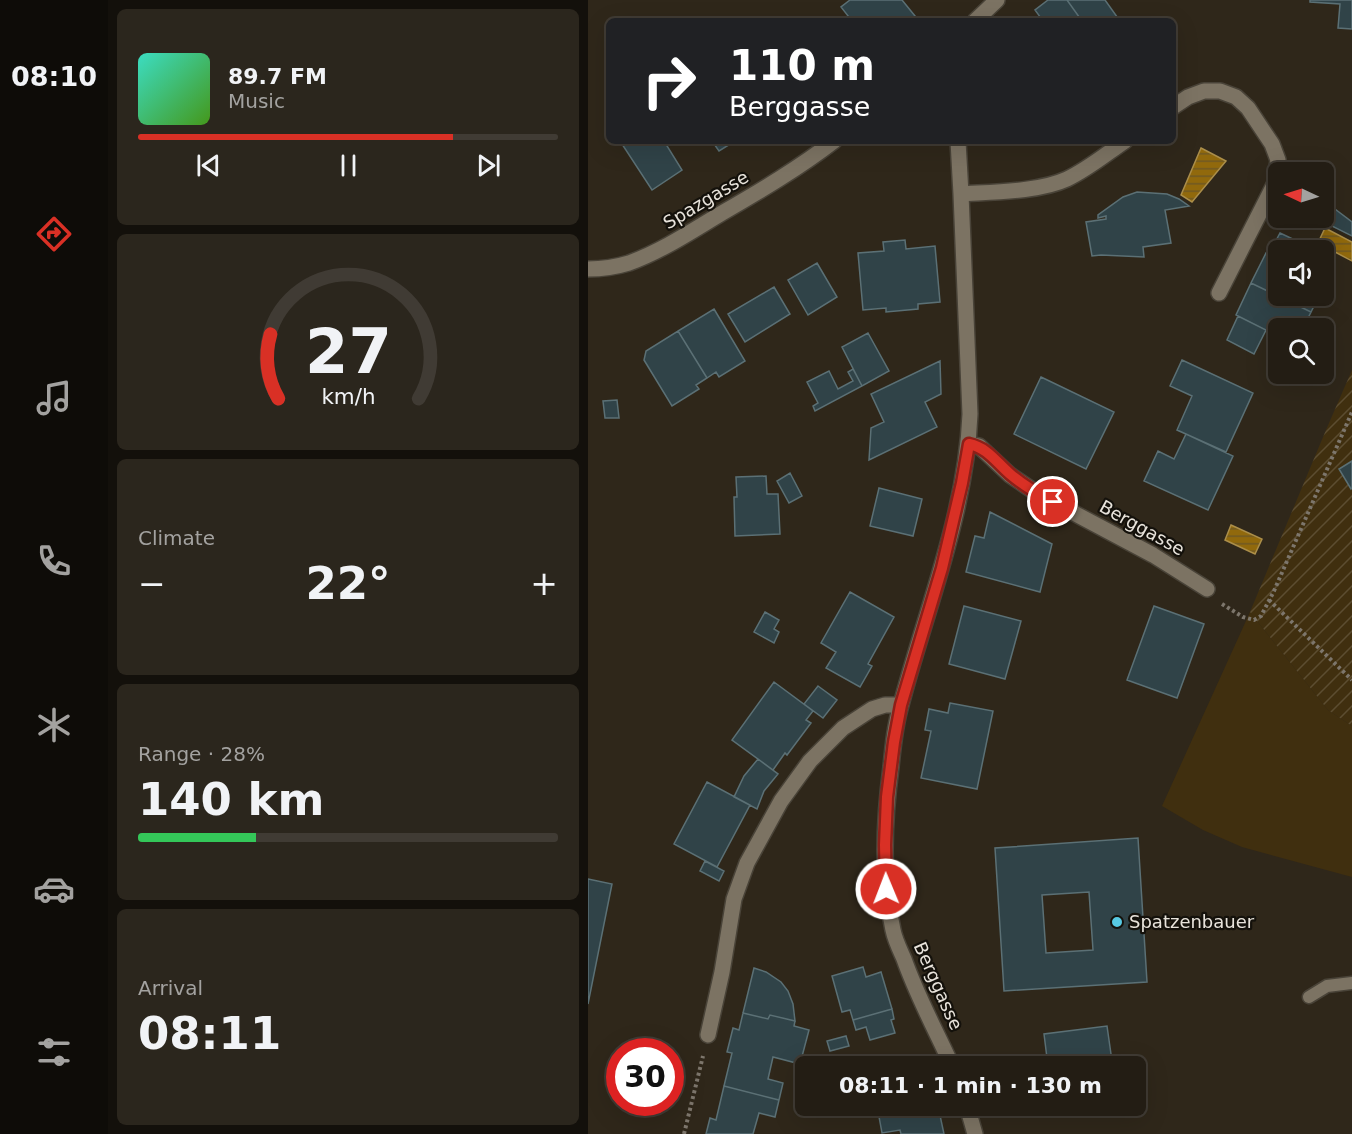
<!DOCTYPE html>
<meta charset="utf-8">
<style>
body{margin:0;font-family:"DejaVu Sans",sans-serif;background:#2b261d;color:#f1f3f6;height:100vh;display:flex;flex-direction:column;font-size:22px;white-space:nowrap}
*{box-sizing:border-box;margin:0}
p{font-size:20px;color:#a3a2a0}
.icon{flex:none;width:33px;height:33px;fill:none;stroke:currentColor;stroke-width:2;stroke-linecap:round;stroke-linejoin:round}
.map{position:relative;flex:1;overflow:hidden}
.drawer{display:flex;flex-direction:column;gap:9px;padding:9px;background:#13100b;width:480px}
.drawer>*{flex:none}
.hud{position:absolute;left:18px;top:18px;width:570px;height:126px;border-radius:9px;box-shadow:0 6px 24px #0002,0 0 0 2px #403b34;background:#202124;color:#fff;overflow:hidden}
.needle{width:39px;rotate:274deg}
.controls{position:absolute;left:680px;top:162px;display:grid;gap:12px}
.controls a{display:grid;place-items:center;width:66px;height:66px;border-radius:9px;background:#231d14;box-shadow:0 6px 24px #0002,0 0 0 2px #403b34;font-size:30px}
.speed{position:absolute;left:18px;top:1038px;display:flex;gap:12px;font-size:30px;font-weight:700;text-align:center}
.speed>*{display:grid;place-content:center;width:78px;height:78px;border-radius:50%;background:#231d14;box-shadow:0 6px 24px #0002,0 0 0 2px #403b34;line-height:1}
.speed .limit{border:9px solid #d22;background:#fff;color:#111}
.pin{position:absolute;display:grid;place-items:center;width:51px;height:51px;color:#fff;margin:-26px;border:3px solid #fff;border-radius:50%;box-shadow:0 2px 6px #0007}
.me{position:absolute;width:66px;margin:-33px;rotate:359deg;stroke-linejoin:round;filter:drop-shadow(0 0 4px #0008)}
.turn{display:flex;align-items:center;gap:21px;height:126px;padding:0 24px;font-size:27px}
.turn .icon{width:78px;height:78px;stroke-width:2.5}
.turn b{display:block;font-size:42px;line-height:51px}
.big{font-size:45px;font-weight:700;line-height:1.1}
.drawer .card{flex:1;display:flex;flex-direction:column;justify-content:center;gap:9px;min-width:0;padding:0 21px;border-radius:9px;background:#2b261d}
.drawer .dial{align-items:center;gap:0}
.dial svg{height:156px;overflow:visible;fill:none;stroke:#403b34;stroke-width:7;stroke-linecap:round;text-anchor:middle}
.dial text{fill:#f1f3f6;stroke:none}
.song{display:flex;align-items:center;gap:18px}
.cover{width:72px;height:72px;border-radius:9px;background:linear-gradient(135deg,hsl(170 70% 55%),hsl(100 70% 35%))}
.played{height:6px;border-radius:3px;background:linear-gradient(90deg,#d93025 75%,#403b34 75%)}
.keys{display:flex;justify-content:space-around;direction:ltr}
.heat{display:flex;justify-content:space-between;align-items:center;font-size:33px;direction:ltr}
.charge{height:9px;border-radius:4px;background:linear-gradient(90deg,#34c759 28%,#403b34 0)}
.trip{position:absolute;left:207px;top:1056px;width:351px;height:60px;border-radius:9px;background:#231d14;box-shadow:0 6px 24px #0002,0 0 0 2px #403b34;font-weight:700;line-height:60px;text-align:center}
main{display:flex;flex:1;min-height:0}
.tabs{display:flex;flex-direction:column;width:108px;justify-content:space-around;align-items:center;background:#0e0c08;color:#a3a2a0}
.tabs .icon{width:42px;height:42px}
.tabs .active{color:#d93025}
.tabs b{font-size:27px;color:#f1f3f6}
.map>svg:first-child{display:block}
.grass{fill:#402f0f}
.garden{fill:url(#garden-furrows)}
.water{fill:url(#water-rules);stroke:#ab8e4a;stroke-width:1.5}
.building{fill:#304348;stroke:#5b7075;stroke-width:1.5;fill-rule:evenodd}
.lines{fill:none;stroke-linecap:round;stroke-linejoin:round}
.lane-casing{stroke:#494338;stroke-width:15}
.street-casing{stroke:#494338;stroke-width:18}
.path{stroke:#7d766c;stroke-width:4;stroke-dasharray:3 3;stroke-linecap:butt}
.lane{stroke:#7c7363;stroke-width:12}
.street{stroke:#7c7363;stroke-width:15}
.route-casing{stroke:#8d1f18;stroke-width:15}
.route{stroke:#d93025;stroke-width:10}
.poi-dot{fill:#57c9e2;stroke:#14110b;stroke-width:2}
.labels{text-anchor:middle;stroke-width:4.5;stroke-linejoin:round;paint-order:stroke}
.street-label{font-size:18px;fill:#e8e3db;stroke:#14110b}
.poi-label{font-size:18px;fill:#e8e3db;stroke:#14110b;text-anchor:start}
</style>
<main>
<nav class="tabs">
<b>08:10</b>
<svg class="icon active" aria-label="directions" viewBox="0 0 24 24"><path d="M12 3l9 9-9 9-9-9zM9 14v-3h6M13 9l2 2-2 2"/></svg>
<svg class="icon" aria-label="music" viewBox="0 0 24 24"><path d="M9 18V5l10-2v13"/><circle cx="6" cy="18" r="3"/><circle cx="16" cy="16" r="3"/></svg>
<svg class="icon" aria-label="phone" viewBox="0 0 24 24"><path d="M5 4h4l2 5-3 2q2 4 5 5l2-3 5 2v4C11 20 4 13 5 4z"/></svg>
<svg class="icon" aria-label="climate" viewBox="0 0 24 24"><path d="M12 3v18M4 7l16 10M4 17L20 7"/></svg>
<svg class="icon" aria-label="car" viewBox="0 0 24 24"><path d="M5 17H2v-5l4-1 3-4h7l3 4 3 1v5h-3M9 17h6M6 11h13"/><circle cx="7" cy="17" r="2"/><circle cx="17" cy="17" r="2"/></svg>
<svg class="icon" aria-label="filters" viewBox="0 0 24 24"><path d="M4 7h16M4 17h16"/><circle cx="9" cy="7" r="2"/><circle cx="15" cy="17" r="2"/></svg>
</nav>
<section class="drawer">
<div class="card">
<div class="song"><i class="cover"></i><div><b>89.7 FM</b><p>Music</p></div></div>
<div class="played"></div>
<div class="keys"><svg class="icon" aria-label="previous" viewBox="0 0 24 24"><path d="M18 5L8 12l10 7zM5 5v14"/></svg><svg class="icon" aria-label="pause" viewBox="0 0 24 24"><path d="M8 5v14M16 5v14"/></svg><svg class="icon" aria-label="next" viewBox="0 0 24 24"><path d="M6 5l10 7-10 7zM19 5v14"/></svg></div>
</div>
<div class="card dial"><svg viewBox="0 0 100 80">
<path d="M14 69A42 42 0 1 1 86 69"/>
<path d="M14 69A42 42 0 0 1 10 36" stroke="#d93025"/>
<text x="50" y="56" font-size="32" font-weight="700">27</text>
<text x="50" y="72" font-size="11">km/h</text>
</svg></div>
<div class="card"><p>Climate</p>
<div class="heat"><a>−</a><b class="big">22°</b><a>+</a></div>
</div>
<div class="card"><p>Range · 28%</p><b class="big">140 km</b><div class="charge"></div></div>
<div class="card"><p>Arrival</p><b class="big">08:11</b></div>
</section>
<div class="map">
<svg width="764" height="1134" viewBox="0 0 764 1134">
<defs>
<pattern id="garden-furrows" width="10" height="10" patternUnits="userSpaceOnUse" patternTransform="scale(1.5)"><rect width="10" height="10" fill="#402f0f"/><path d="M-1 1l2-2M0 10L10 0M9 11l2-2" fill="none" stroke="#5c4d31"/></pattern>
<pattern id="water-rules" width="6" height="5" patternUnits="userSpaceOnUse" patternTransform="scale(1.5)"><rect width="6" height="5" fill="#91690c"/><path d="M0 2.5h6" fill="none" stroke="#6f5824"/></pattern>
</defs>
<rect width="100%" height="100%" fill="#2f271a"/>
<path class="grass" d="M662,612L740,710L764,726V877L654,847L615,830L574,806Z"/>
<path class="garden" d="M764,370V726L740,710L662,612L738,430Z"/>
<path class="water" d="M613,148L638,161L604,202L593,195Z
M737,228L764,242V261L730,243Z
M643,525L674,539L667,554L637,540Z"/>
<path class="building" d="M262,0H314L327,16L321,21H264L253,7Z
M460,0H479L494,21H455L447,10Z
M479,0H517L532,21H494Z
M722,0H764V29L750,28L752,4L722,2Z
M32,141H76L94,170L64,190Z
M124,141H143L144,143L131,151Z
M549,192L579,194L591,199L601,206L577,210L583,243L555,247L556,257L513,255L504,256L498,222L518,219V216L510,218V215L535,197Z
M735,200L764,222V236L728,218H735Z
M692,233L724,248L723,250H690V259L681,254Z
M317,240L318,249L347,246L352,302L330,304V309L298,312V308L275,310L270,253L296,251L295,242Z
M678,253L690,259V296H731L723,312L663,283Z
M229,263L249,297L220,315L200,280Z
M663,283L723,312L715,328H690V336L648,315Z
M186,287L202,314L157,342L140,314Z
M126,309L157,361L131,377L128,372L119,378L90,331Z
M650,316L678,330L666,354L639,340Z
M90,331L119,378L108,385L111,389L84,406L56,360L58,351Z
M280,333L301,371L274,386L254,347Z
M594,360L665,393L638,452L589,430L604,396L582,386Z
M352,361L353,394L337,402L349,427L281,460L283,428L296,422L283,394Z
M265,369L274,386L227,411L225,406L230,403L219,382L241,371L250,389L265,381L260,372Z
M453,377L526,412L498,469L426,434Z
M29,400L31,418H17L15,401Z
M598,434L645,456L620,510L556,481L570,451L586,459Z
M764,461V488L763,489L751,469Z
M202,473L214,496L201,503L189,481Z
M178,476L179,494H190L192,534L147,536L146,497H149L148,477Z
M291,488L334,499L325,536L282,526Z
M402,512L464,544L452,592L378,572L387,536L396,538Z
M262,592L306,617L280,664L284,666L272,687L238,668L248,652L233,643Z
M376,606L433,621L417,679L361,664Z
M566,606L616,624L589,698L539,680Z
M177,612L191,620L186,629L191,632L186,643L166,632Z
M186,682L225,711L218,720L223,723L199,755L197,753L185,770L144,740Z
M230,686L249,700L235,718L216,704Z
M362,703L405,711L389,789L333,778L343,731L337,730L341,709L360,713Z
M170,759L190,774L176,791L169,809L146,797L156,776Z
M119,782L162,805L129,867L86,844Z
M550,838L559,982L416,991L407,848ZM501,892L505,950L458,953L454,895Z
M117,861L136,871L131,881L112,871Z
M0,879L24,884L0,1004Z
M275,967L278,977L293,972L304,1009L265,1020L262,1010L254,1012L244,976Z
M166,968L178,972L193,982L200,991L205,1004L207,1021L182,1015L180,1019L155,1013Z
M304,1009L306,1019L303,1020L307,1033L282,1040L278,1027L268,1030L265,1020Z
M155,1013L180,1019L182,1015L207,1021L206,1026L221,1030L212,1064L185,1057L180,1079L195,1083L191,1100L136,1086L144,1053L139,1052L145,1028L151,1030Z
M519,1026L524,1061L484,1066H460L456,1034Z
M258,1036L261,1046L242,1051L239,1041Z
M136,1086L191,1100L187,1117L171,1113L165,1134H118L122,1118L128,1120Z
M289,1106H340V1109L350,1106L356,1134H313L312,1130L294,1133Z"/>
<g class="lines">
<defs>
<path id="lane" d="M721,997L739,986L764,983"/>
<path id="street" d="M387,21L409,0
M585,107L600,97L616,91H632L648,97L660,108L684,144L690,160L687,183L631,293
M373,194C404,192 451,192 479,179C500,169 518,154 537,141
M0,269C13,269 28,267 41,263C74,251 104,231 134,213C172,191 211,168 246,141
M381,444L391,446L422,475L450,494L565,555L619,589
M120,1035L134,972L146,899L159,863L193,801L222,761L255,728L284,709L297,705H313
M364,1066C348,1031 329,996 316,959C312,950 307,940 305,930C293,877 296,820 303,767C305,746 307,725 313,705C338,609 378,514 382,414L373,194L370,141
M379,1106L387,1134"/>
</defs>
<use href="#lane" class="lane-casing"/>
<use href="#street" class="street-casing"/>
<path class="path" d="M681,600L764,680
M634,604L655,617L666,620L673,616L686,591L764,412
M96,1134L115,1056"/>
<use href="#lane" class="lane"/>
<use href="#street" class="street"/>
</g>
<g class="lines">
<defs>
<path id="route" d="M298,889L297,845L299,797L306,742L313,705L354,568L374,483L381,444C400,448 408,462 422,474C435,485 450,494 465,502"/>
</defs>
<use href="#route" class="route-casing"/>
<use href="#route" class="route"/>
</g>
<circle class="poi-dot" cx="529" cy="922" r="6"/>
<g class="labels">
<g class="street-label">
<text transform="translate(118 200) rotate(-31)" y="6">Spazgasse</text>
<text transform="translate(554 528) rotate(29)" y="6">Berggasse</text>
<text transform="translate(350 986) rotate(66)" y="6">Berggasse</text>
</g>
<g class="poi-label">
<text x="541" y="928">Spatzenbauer</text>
</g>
</g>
</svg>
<div class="controls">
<a><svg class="needle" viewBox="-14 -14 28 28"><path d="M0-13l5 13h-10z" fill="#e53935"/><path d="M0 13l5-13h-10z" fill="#a3a2a0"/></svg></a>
<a><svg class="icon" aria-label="sound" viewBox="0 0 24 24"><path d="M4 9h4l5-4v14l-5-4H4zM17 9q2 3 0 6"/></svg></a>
<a><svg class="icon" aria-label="search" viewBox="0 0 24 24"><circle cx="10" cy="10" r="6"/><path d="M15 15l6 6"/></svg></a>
</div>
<div class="speed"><div class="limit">30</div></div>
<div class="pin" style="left:465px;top:502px;background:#d93025"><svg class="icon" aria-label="arrive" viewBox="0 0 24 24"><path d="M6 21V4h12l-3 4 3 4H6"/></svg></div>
<svg class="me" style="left:298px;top:889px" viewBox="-20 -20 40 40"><circle r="17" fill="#d93025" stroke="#fff" stroke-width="3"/><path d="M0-11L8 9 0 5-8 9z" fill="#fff"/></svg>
<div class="trip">08:11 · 1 min · 130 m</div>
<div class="hud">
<div class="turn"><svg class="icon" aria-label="right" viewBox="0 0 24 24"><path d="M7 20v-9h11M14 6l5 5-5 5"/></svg><div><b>110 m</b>Berggasse</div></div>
</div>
</div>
</main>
